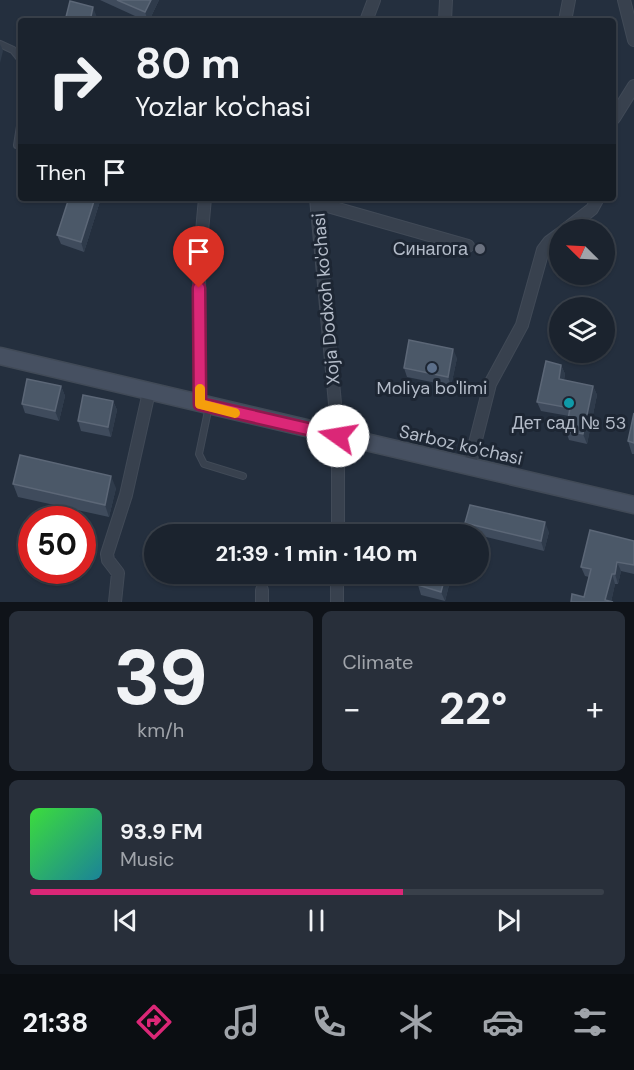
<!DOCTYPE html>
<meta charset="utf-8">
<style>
body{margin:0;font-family:"DM Sans",sans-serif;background:#282f3a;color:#f1f3f6;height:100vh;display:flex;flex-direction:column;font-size:22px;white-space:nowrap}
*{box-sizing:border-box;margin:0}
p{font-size:20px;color:#a0a4aa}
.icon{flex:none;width:33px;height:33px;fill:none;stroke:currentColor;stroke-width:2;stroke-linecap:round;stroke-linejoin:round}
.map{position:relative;height:602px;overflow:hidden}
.sheet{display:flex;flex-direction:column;gap:9px;padding:9px;background:#0f1319;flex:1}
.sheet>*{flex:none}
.hud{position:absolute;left:18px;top:18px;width:598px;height:183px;border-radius:6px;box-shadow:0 2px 4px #0004,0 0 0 2px #39404a;background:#1b232e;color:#f1f3f6;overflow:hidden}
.needle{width:39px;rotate:294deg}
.controls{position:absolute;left:549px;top:219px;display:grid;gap:12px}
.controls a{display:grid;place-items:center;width:66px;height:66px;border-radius:50%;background:#1b232e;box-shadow:0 2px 4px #0004,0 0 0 2px #39404a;font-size:30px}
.speed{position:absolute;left:18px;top:506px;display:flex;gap:12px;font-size:30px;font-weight:700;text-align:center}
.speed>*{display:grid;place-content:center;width:78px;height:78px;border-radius:50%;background:#1b232e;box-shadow:0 2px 4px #0004,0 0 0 2px #39404a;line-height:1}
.speed .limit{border:9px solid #d22;background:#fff;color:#111}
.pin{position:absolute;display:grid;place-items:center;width:51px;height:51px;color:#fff;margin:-62px -26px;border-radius:50% 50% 50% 0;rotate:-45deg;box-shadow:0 0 6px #0007}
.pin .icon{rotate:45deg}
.me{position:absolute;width:66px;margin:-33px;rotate:283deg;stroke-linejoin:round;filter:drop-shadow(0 0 4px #0008)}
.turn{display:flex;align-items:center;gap:21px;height:126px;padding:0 18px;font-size:27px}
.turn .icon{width:78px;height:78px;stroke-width:2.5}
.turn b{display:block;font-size:42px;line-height:51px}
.then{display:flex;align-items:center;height:57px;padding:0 18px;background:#0003;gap:12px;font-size:22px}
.big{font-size:45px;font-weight:700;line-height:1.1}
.sheet .card{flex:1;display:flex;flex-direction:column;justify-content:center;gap:9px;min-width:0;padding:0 21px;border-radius:9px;background:#282f3a}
.sheet .dial{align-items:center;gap:0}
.dial b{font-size:78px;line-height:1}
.song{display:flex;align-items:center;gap:18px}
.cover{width:72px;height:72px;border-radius:9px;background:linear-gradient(135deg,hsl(120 70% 55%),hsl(190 70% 35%))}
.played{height:6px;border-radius:3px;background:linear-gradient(90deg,#db2777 65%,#39404a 65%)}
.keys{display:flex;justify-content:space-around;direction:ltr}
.heat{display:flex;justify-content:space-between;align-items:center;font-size:33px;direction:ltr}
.sheet .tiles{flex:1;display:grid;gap:9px;grid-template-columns:1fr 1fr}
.card:last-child{grid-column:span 2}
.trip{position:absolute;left:144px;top:524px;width:345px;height:60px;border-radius:30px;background:#1b232e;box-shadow:0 2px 4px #0004,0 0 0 2px #39404a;font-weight:700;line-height:60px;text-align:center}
.tabs{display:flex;height:96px;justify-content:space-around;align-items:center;background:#0b0e12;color:#a0a4aa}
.tabs .icon{width:42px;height:42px}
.tabs .active{color:#db2777}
.tabs b{font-size:27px;color:#f1f3f6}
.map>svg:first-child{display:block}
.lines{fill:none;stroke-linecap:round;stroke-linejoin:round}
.lane-casing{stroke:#414a57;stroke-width:8}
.street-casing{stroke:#414a57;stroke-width:14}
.secondary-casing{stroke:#414a57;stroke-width:19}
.lane{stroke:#38414e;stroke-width:6}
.street{stroke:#38414e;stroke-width:12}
.secondary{stroke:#465061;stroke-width:16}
.wall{fill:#3f4b5c}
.shaded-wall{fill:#2f3b4b}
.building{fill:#4b5868;stroke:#5c6777;stroke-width:1.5}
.route-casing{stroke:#8e194d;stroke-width:15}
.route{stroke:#db2777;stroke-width:10}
.slow{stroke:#f59e0b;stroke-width:10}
.worship-dot{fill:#6b7280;stroke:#1d2633;stroke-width:2}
.service-dot{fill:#5c6f8a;stroke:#1d2633;stroke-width:2}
.culture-dot{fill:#0f9aa8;stroke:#1d2633;stroke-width:2}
.labels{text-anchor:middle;stroke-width:6;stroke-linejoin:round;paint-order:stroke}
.poi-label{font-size:18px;fill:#b4bcc9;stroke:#1d2633}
.street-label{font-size:18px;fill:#b4bcc9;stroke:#1d2633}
</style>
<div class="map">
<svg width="634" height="602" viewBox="0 0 634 602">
<rect width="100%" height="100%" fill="#242f3e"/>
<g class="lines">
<defs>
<path id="lane" d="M0,44L13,50L21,60
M17,145L21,120
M209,406L199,454L204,464L243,476"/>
<path id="street" d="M624,0L634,40
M366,21L374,0
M445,21L446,0
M565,21L569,0
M614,118L634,86
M316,198L338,436V534
M317,203L468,246
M565,230L592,209L598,198
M200,404L199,265L205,198
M469,467L490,384L522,325L543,250L549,242L560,234
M262,590V602
M115,602L118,573L108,560L107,554L126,495L149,392
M337,602V573"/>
<path id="secondary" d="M0,356L634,505"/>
</defs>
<use href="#lane" class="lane-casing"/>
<use href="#street" class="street-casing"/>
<use href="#secondary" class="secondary-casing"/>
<use href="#lane" class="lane"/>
<use href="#street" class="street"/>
<use href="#secondary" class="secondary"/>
</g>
<path class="wall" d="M100,0H159L149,21H146Z
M69,198H101L84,252L61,244L57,235Z
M457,358L451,386L407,377L404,368Z
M561,365L565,374L564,380L593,386L597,395L587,444L569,440L566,431L569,416L541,411L537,402Z
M61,386L65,396L59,421L25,413L22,404Z
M113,401L117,410L111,437L81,431L78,421Z
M634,413V454H632L628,441Z
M13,484L116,488L109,517L18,497Z
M465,523L549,532L544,551L478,535V534L469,533Z
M634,541V574L621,571L618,584H615L611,602L584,597L589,577L585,576L581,567Z
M452,573L445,601L421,595L418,585Z"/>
<path class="shaded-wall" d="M151,0H159L149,21H148L145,12Z
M93,7L98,20L97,21H90Z
M0,44L3,51L0,63Z
M95,198H101L84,252L81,242Z
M453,349L457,358L451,386L448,377Z
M561,365L565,374L562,389L559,379Z
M61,386L65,396L59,421L55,411Z
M593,386L597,395L587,444L583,434Z
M113,401L117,410L111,437L108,427Z
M111,476L116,488L109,517L105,505Z
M545,522L549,532L544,551L541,541Z
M617,562L621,571L618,584L615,574Z
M446,573H452L445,601L441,592Z
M612,574L615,584L611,602L605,600Z"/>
<path class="building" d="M117,0H151L145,12Z
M70,1L93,7L90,21H65Z
M69,198H95L81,242L57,235Z
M409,340L453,349L448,377L404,368Z
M546,361L561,365L559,379L593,386L583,434L566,431L570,408L537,402Z
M27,379L61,386L55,411L22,404Z
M83,395L113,401L108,427L78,421Z
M634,413V443L628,441Z
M20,455L111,476L105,505L13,484Z
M470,505L545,522L541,541L465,523Z
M590,530L634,541V565L617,562L615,574H612L605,600L613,602H571L572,594L584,597L591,569L581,567Z
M433,531L443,534H432Z
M421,573H446L441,592L418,585Z"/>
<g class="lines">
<defs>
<path id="route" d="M199,288L200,404L338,436"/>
</defs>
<use href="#route" class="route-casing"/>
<use href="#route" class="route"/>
<path class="slow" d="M200,389V404L235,413"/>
</g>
<circle class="worship-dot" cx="480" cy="249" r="6"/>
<circle class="service-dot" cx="432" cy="368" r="6"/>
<circle class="culture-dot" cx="569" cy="403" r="6"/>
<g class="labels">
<g class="poi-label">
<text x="468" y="255" text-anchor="end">Синагога</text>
<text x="432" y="394">Moliya bo'limi</text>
<text x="569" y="429">Дет сад № 53</text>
</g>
<g class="street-label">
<text transform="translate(326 299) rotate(-95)" y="6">Xoja Dodxoh ko'chasi</text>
<text transform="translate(461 445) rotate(13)" y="6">Sarboz ko'chasi</text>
</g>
</g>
</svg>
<div class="controls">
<a><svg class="needle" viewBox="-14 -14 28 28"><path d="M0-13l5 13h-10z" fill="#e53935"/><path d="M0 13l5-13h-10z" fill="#a0a4aa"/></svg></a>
<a><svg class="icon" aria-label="layers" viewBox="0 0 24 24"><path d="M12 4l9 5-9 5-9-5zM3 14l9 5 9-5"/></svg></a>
</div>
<div class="speed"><div class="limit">50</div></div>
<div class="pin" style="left:199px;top:288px;background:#d93025"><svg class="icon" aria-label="arrive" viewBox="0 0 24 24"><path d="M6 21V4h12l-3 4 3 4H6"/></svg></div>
<svg class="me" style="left:338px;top:436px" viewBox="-20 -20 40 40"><circle r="19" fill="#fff"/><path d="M0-13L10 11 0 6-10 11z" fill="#db2777"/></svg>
<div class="trip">21:39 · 1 min · 140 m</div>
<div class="hud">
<div class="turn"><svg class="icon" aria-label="right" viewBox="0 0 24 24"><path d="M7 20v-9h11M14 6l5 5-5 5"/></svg><div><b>80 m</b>Yozlar ko'chasi</div></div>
<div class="then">Then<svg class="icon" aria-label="arrive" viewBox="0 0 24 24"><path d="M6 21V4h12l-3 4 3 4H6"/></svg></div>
</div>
</div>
<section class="sheet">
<div class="tiles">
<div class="card dial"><b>39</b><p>km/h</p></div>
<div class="card"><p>Climate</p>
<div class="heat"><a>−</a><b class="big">22°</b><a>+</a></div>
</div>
<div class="card">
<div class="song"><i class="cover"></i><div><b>93.9 FM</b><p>Music</p></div></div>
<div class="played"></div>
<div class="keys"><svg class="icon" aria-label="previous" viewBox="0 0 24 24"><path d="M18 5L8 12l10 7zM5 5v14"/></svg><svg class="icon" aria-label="pause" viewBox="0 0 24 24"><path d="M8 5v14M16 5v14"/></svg><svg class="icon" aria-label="next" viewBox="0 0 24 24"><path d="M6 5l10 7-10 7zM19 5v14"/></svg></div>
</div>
</div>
</section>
<nav class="tabs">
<b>21:38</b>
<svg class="icon active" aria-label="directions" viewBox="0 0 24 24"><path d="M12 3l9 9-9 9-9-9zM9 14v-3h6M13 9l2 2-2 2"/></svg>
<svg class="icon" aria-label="music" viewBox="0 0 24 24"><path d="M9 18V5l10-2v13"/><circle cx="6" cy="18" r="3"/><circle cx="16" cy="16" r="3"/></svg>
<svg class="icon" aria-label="phone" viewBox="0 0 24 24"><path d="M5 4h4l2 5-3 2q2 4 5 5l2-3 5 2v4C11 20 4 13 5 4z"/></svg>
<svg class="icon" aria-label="climate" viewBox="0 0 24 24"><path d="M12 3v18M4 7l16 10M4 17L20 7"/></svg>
<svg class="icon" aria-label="car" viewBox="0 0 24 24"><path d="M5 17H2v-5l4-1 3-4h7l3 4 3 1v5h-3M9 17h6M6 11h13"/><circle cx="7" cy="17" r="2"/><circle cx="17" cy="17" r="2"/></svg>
<svg class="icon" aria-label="filters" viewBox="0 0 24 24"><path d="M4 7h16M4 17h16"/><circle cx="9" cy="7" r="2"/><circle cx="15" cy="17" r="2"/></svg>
</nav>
